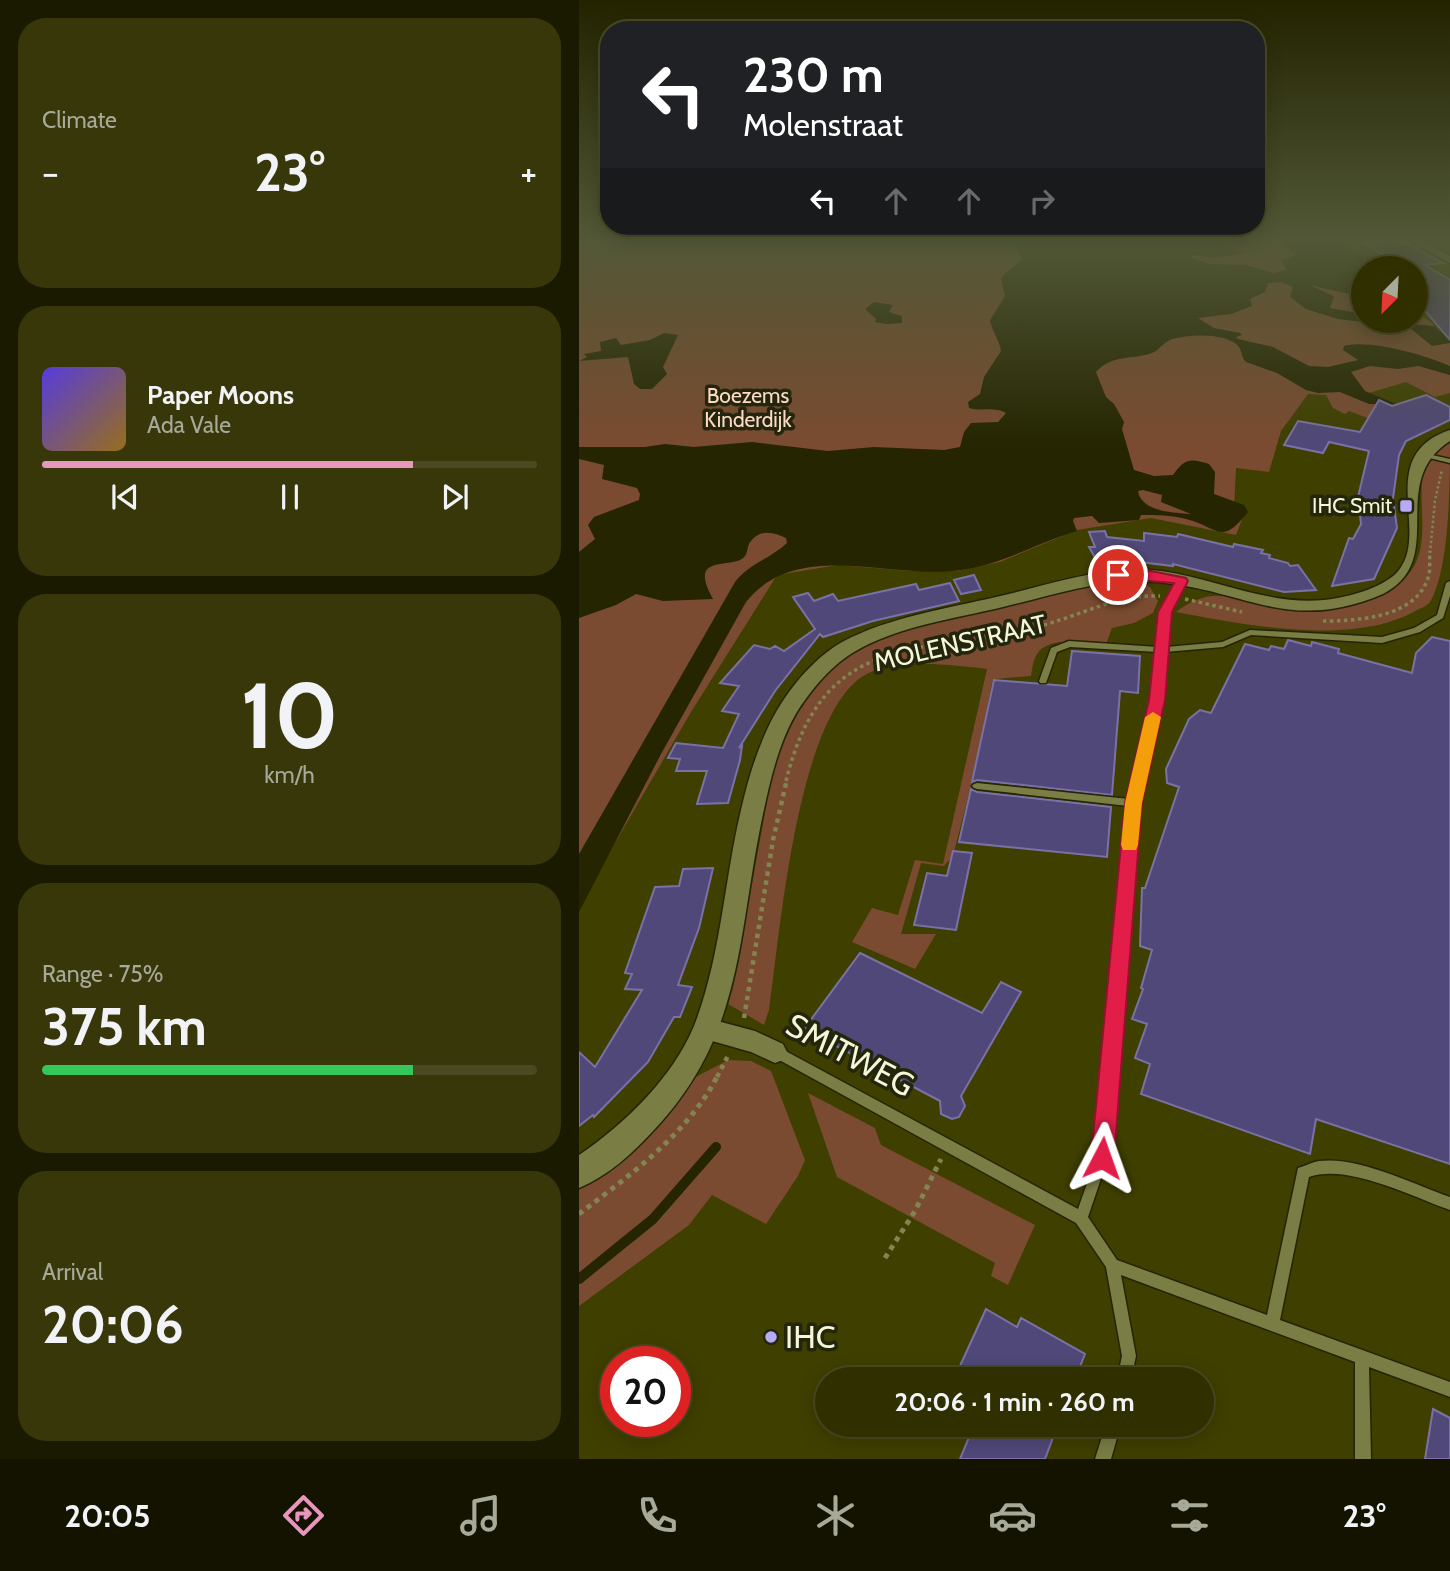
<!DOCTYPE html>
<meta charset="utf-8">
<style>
body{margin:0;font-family:Cabin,sans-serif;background:#37370a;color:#f1f3f6;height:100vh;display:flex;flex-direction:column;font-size:26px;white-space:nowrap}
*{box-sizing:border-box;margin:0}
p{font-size:23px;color:#a7a999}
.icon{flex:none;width:38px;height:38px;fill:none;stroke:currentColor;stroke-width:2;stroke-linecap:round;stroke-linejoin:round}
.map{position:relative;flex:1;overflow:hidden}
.details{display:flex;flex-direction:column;gap:18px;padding:18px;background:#1a1a00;width:579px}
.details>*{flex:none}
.banner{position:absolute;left:21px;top:21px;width:665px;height:214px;border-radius:28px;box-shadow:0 4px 18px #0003,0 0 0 2px #4a4a22;background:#202124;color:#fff;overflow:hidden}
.needle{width:46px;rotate:204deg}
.tools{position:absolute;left:772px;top:256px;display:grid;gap:14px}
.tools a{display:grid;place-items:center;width:77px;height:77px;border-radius:50%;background:#2f2f00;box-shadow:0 4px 18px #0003,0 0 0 2px #4a4a22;font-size:35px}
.speed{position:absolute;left:21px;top:1346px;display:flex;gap:14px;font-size:35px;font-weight:700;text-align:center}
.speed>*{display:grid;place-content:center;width:91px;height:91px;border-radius:50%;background:#2f2f00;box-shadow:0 4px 18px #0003,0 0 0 2px #4a4a22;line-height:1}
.speed .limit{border:10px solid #d22;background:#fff;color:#111}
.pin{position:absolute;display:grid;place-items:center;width:60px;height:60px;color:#fff;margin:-30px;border:4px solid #fff;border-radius:50%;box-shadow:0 2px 7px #0007}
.me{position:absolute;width:77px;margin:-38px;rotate:4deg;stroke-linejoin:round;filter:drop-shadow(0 0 5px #0008)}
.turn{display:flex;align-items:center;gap:24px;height:147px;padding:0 28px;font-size:32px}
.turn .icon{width:91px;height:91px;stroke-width:2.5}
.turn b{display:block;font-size:49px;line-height:60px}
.lanes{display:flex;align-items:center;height:66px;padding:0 28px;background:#0003;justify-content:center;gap:35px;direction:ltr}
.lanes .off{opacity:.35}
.big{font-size:52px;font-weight:700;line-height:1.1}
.details .card{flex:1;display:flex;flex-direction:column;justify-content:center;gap:10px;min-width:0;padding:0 24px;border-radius:28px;background:#37370a}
.details .dial{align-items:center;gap:0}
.dial b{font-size:91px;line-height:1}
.song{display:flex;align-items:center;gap:21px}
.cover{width:84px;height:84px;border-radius:10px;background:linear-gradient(135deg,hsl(250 70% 55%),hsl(40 70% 35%))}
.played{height:7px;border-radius:4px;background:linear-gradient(90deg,#e797bd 75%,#4a4a22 75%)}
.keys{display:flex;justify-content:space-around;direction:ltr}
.heat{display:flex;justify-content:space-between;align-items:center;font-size:38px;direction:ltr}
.charge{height:10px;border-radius:5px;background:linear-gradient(90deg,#34c759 75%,#4a4a22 0)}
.trip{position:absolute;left:236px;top:1367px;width:399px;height:70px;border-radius:35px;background:#2f2f00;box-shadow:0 4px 18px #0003,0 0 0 2px #4a4a22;font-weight:700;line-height:70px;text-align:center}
.dock{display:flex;height:112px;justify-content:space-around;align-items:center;background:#131300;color:#a7a999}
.dock .icon{width:49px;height:49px}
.dock .current{color:#e797bd}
.dock b{font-size:32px;color:#f1f3f6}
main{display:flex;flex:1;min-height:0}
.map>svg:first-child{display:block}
.green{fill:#7a4b30}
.water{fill:#252501;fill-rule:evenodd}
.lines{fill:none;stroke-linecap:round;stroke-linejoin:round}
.stream{stroke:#252501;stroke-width:10}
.building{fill:#504878;stroke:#7a72a6;stroke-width:2}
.lane-casing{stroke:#242507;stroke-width:3}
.street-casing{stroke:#242507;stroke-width:3}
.secondary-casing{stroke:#242507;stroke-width:3}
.path-far3{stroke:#838451;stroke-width:2.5;stroke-dasharray:2.5 2.5;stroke-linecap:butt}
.path-far2{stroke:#838451;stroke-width:3.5;stroke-dasharray:3.5 3.5;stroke-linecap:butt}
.path-far1{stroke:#838451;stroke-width:4.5;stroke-dasharray:4.5 4.5;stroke-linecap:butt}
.path{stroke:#838451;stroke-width:5;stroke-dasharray:5 5;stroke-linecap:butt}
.lane{fill:#7a7d44;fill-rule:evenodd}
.street{fill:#7a7d44;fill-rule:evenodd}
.secondary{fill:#7a7d44;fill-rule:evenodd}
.route{fill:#e11d48;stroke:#92132f;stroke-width:2}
.slow{fill:#f59e0b}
.poi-dot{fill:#b7abf8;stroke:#24250d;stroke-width:2.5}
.labels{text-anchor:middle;stroke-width:7;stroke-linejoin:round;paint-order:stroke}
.far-park-label{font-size:21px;fill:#fedac6;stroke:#24250d}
.far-poi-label{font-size:21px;fill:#f5f7d9;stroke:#24250d;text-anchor:end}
.street-label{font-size:26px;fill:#f5f7d9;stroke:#24250d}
.near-street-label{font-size:32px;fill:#f5f7d9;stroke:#24250d}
.near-poi-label{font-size:32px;fill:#f5f7d9;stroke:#24250d;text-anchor:start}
</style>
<main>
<section class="details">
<div class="card"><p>Climate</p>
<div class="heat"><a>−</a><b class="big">23°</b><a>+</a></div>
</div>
<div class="card">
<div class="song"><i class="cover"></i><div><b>Paper Moons</b><p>Ada Vale</p></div></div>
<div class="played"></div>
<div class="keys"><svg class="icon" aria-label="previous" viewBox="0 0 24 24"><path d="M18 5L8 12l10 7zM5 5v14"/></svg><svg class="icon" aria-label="pause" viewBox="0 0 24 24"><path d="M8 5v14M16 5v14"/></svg><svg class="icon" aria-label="next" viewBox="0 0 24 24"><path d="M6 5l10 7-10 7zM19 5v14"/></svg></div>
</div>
<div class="card dial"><b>10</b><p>km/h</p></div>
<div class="card"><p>Range · 75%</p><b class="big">375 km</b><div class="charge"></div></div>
<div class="card"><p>Arrival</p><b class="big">20:06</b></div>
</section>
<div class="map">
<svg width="871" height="1459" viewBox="0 0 871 1459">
<rect width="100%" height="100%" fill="#3f3f00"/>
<path class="green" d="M0,239H756L794,268H784V320H836L837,312L854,324L862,334L871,336V393L856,397L827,382L786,394L821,412L799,422L770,411L766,414L754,408L747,395L729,394L702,431L690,472L657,468L655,510L666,512L657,535L572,518L498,530L421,562L378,571H330L259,565L198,575L112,712L0,905Z
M871,440C871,481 871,569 851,602C848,606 842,608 838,610C775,647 665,625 597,612C641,579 657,606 701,607C734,607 773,597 805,593C863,564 835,513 845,461Z
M556,579L571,587L579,601L574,613L555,623L533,628L527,644C508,643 470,635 458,654C454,660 453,670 452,676L416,679L413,683L394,778L374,856L365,866L342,863L322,934H357L336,969L273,942L293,908L319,915L336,860L364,864L408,669C375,665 323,659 292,672C218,702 201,937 190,1010L185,1025L149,1004L154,987L187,807L192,759L207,721L248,665L292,640L492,588Z
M149,1060L172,1061L192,1071L226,1160L219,1176L187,1224L133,1195L110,1225L0,1306V1187L111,1080Z
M229,1093L296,1128L302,1145L456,1225L429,1285L412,1276L416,1263L258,1177Z"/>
<path class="water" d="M441,239H633L663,251L662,254L633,258L616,255L611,257L630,264L666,265L695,273L707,270L703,260L717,255L700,239H756L782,254L802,256L812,263H792L779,267L784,271L782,279L784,297L730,285L755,296L751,308L784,314V320H832L829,322L831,324L855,326L871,340V343L853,346L831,328L759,319L727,309L711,297L714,287L702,282L689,283L686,292L671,299L673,306L652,314L619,318L635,328L661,333L663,335L657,337L659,339L694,347L730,366L749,367L779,360L764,350L765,346C791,339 846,355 871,366V375L839,366L819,369L791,366L772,372L786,391L820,405L790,404L761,392L739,393L727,390L698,373L667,362C662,357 664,353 660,347C649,332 607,334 591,340C584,343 580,350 573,353C553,360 533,354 517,372L527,397L535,404L545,422L543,429L555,470L575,476L594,475C606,459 610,458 630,464L636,472L635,494L665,505L669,512C641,547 640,527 607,519C593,515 577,515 562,515L560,520L520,523L513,516L495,518L494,521L498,531C458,543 424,564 382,570C313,581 219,537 167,602L82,754L0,912V854L156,582C170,564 192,558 208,543L207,538C195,532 181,529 172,541C168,545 169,552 166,556C155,571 107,551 134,599L84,601L57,594L37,605L0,618V552L16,539L9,525L15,517L60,500L61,494L58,488L23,479L25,465L0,459V447H66L86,444L115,447L173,442L249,451L295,447L365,450L381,447L385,432L392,423L419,422L427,413C415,406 402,412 390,408L389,402L401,394L405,377L422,351C420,339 413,332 411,320L426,296L422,279C426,271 436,267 442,259L437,244ZM564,490L583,495L582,502L612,514C596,513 562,512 559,491Z
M295,302L314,305L310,312L323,316V323L308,324L296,322L297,319L286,309Z
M85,333L99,335L84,367L88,374L73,389H61L55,384L49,357L0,361L8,357L5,354L22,351L21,342L37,338L42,345L71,340Z"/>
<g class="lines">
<path class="stream" d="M0,1279L74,1219L137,1147"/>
</g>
<path class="building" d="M820,239L864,263L846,265L871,280V340L836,299V267H832L820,257L810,259L782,242Z
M847,395L871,407V420L827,441L820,455L814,498L818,528L795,579L753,586L770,538L774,539L782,524L779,497L790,451L750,442L744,453L705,445L719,421L781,432L800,400L813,406Z
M526,531L528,537L565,541V533L598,537L599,534L654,547L655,544L684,550L682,553L691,555L690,558L709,563L711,566L719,565L737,590L705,592L594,564V566L544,560L519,563L510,547H516L510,532Z
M395,575L402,590L382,594L375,580Z
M371,583L380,601L294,621L244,637L241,634L196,691L160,748L163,746L161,760L149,803L118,804L128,771H97L101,759L89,758L97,743L144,748L160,714L143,711L160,686L141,683L175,645L191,649L196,646L205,651L236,629L214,597L229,593L235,601L254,594L259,601L337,584L340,590Z
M853,637L871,641V1164L737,1119L731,1154L562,1094L571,1064L556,1058L568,1024L553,1019L564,989L562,988L573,950L561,946L563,888H566L600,787L588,783L587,769L610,719L621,710L632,713L666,644L690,650L692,646L705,649L709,640L732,646L733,642L760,649L759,653L833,673L837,653Z
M493,651L561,656L559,693L541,691L533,795L398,780L393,782L415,680L488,686Z
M392,789L398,792L532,807L528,857L380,842Z
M374,851L393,853L377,930L335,925L348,873L368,876Z
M134,868L120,928L99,985L113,987L101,1017H95L69,1062L15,1117L14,1115L0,1126V1052L16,1067L63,990L46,989L53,974L46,973L76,887L100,886L104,869Z
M281,953L403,1013L422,982L442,992L382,1096L386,1106L380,1117L373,1119L362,1114L361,1101L225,1029Z
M407,1309L438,1327L442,1318L506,1354L496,1379H375Z
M854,1409L871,1418V1459H846Z
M374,1424H479L466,1459H381L391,1435Z"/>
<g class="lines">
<defs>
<path id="lane" d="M844,453L871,459V463L842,456V454Z
M600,579H603L607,581L590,612L587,647L643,642L671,630L803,637L835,628L858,615L867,583L871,581V596L864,618L841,632L803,643L672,635L644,647L586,652L582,700L559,803L529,1158L509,1217L538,1260L688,1315L719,1168C726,1166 733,1162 740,1161C779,1156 834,1184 871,1197V1210C834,1197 768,1163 730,1177L701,1320L871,1382V1397L790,1367L792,1459H776V1362L542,1275L557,1356L552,1379H538L543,1356L527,1267L497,1223L193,1056L191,1052L193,1048L197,1046L201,1048L499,1209L517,1158L549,806L398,789L395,788L393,786L395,784L398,783L550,799L574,700L578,652L491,647L478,652L467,683H461L460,681L472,648L490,641L579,647L582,612Z
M527,1424H542L532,1459H516Z"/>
<path id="street" d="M127,1018L176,1031L204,1044L208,1052L204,1060L196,1063L172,1052L119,1037L115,1029L119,1021Z"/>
<path id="secondary" d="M828,239H841L871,256V263Z
M871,430V441C806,483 871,559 804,594C710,634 667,590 578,582C525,577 475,595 424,607C374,619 319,626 275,652C255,664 239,682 226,700C202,732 192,776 184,814C158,935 166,1033 75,1130C54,1153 29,1176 0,1188V1155C45,1125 94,1077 115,1026C142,957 145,881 162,810C171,770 185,726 210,692C224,673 242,654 263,642C310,617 366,609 417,597C471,585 527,564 582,571C639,579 695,608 753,599C773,596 808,586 820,570C851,531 795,455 871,430Z"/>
</defs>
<use href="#lane" class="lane-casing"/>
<use href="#street" class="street-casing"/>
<use href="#secondary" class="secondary-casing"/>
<path class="path-far3" d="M851,553L856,500L863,470"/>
<path class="path-far2" d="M606,599L663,612
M744,621C778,621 836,618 849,578C852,570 850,560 851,551
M207,781C244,631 335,656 457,627C499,617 537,594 581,596"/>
<path class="path-far1" d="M165,1018L194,840L208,779
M138,1077L150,1054"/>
<path class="path" d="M0,1214C51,1175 109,1134 139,1075
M306,1258L336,1211L362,1159"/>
<use href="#lane" class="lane"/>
<use href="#street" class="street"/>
<use href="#secondary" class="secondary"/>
</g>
<linearGradient id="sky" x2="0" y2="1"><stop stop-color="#232300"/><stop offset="0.54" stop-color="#525837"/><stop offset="1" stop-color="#525837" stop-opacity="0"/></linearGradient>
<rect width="871" height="444" fill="url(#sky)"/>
<path class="route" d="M539,571H572L607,578L609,581L593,612L586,700L563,803L535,1158L531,1166L523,1170L515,1166L512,1158L546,803L570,700L579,612L595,583L534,578V573Z"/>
<path class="slow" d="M574,712L582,717L563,803L559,845L557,850H544L542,845L546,803L566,717Z"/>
<g class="poi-dot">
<rect x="820" y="499" width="14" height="14" rx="3.5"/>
<circle cx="192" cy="1337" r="7"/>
</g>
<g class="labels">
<g class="far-park-label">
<text x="169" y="403">Boezems<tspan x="169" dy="24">Kinderdijk</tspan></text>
</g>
<g class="far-poi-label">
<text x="813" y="513">IHC Smit</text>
</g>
<g class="street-label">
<text transform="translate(381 643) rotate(-13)" y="9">MOLENSTRAAT</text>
</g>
<g class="near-street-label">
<text transform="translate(271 1055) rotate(28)" y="11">SMITWEG</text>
</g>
<g class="near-poi-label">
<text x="206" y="1348">IHC</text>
</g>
</g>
</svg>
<div class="tools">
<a><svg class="needle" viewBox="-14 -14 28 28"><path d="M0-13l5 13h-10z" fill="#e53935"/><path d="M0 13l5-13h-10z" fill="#a7a999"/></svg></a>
</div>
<div class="speed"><div class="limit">20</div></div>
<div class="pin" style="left:539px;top:575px;background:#d93025"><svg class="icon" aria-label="arrive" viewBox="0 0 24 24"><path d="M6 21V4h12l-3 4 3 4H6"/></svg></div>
<svg class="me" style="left:523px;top:1158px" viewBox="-20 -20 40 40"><path d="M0-17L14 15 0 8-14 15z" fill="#e11d48" stroke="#fff" stroke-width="4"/></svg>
<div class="trip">20:06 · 1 min · 260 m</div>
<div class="banner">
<div class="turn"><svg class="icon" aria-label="left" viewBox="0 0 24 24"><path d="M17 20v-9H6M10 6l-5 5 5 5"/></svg><div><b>230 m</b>Molenstraat</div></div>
<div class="lanes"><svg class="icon" aria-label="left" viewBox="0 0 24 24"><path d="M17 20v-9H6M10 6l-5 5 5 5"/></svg><svg class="icon off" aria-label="ahead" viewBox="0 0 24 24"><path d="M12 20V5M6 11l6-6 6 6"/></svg><svg class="icon off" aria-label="ahead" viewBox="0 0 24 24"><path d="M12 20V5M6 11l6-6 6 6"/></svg><svg class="icon off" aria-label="right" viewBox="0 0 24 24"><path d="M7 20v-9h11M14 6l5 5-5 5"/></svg></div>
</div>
</div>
</main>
<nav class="dock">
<b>20:05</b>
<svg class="icon current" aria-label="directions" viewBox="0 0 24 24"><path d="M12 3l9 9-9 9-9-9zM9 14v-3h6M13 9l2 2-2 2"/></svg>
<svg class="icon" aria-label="music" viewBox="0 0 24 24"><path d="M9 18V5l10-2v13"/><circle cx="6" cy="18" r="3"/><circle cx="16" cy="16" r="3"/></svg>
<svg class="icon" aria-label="phone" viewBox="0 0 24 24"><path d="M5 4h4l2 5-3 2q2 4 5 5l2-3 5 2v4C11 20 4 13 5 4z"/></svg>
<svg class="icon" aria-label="climate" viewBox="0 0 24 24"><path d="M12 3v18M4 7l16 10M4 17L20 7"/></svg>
<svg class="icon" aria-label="car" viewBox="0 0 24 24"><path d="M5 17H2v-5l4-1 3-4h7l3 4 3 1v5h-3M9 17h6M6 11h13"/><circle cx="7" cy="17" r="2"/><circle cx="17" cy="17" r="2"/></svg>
<svg class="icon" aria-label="filters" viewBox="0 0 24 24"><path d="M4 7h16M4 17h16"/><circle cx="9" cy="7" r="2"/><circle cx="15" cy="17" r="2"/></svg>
<b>23°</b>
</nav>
